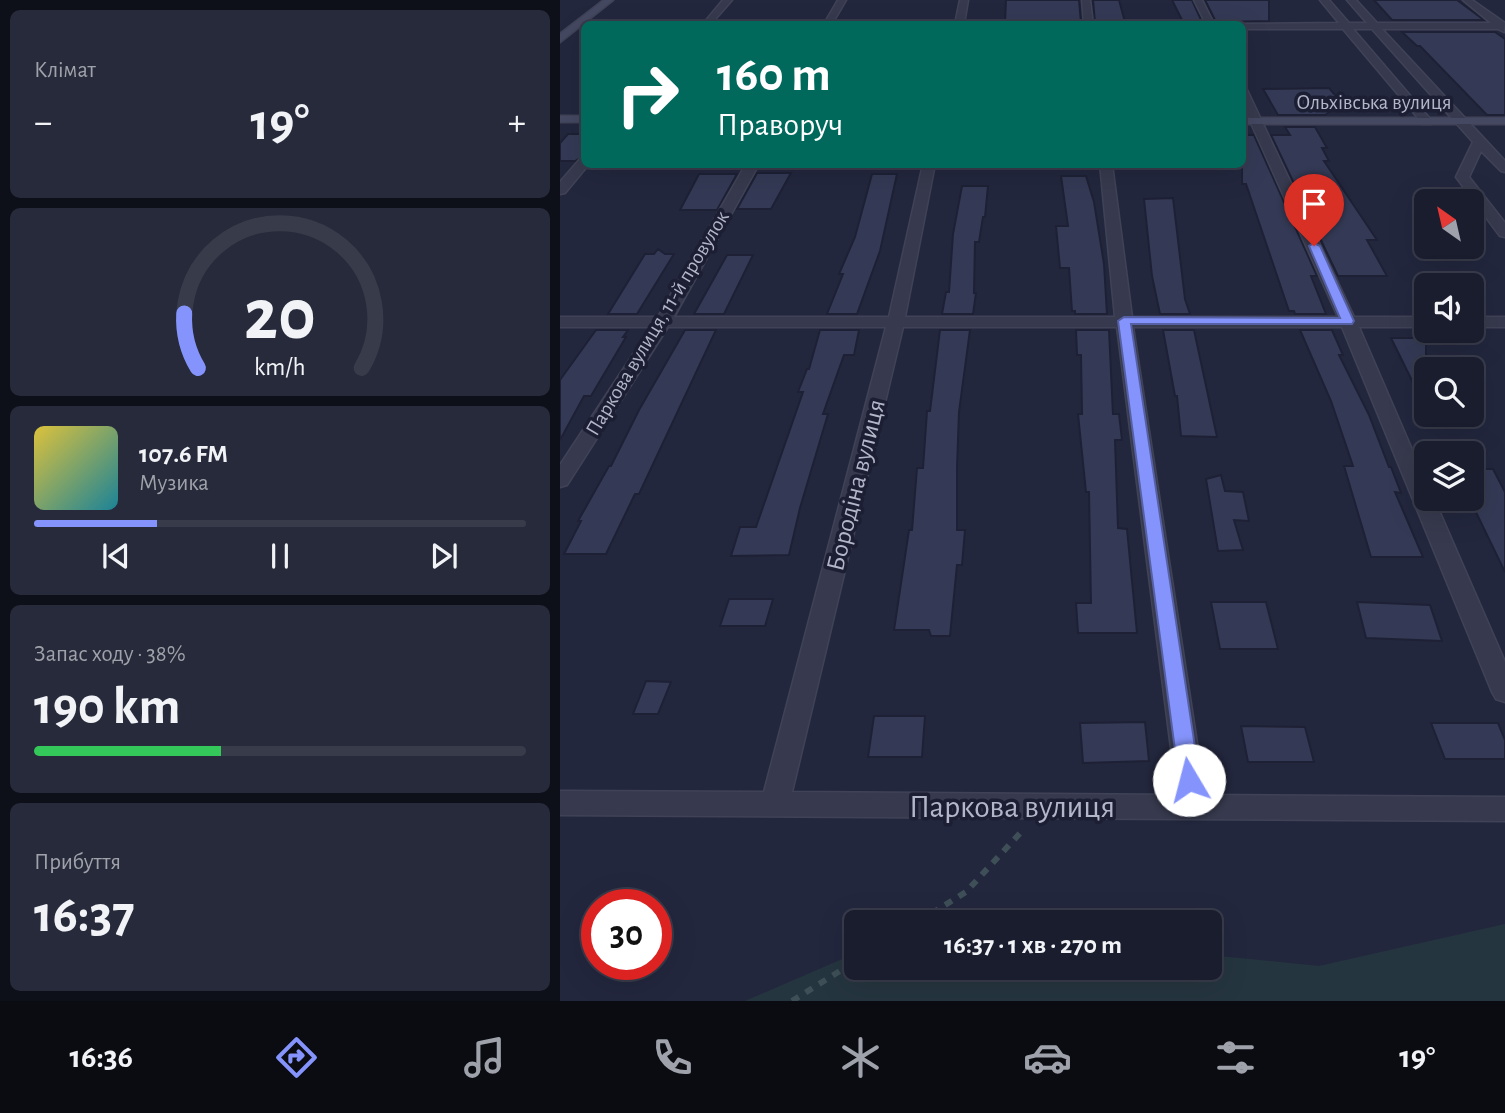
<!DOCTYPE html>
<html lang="uk">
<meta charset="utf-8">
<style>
body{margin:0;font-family:"Alegreya Sans",sans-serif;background:#272a3a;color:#f1f3f6;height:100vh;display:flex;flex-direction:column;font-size:26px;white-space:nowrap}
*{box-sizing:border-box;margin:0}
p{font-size:23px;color:#9fa2aa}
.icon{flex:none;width:38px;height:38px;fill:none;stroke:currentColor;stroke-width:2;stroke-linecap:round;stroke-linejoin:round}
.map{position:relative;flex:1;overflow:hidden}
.drawer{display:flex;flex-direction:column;gap:10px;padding:10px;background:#0e1019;width:560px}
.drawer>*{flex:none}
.top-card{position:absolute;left:21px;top:21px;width:665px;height:147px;border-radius:10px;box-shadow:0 7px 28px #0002,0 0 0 2px #383b4a;background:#00695c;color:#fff;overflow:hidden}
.needle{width:46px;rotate:326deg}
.tools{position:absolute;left:854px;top:189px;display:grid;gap:14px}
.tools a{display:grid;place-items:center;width:70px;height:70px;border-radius:10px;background:#1a1d2e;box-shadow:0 7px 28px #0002,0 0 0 2px #383b4a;font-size:35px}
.speed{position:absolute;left:21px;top:889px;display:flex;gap:14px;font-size:35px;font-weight:700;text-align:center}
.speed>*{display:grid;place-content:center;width:91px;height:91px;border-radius:50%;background:#1a1d2e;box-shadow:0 7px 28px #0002,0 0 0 2px #383b4a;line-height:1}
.speed .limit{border:10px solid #d22;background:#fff;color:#111}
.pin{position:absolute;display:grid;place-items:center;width:60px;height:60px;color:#fff;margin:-72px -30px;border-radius:50% 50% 50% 0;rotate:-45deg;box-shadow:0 0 7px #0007}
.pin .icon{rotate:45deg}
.me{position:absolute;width:77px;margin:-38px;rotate:352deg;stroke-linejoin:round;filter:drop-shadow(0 0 5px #0008)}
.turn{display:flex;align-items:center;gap:24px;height:147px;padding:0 21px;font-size:32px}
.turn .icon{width:91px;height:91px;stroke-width:2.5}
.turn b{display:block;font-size:49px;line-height:60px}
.big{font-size:52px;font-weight:700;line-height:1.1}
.drawer .card{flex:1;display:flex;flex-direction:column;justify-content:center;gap:10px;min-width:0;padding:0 24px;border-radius:10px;background:#272a3a}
.drawer .dial{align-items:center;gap:0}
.dial svg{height:182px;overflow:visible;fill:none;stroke:#383b4a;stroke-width:7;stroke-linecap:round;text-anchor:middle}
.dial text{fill:#f1f3f6;stroke:none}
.song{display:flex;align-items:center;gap:21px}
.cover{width:84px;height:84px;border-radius:10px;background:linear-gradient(135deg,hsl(50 70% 55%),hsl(190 70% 35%))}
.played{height:7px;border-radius:4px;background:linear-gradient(90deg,#8594fc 25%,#383b4a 25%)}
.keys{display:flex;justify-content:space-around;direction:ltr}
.heat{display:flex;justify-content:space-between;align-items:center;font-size:38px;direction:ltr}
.charge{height:10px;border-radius:5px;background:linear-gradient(90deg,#34c759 38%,#383b4a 0)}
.trip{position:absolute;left:284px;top:910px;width:378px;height:70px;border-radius:10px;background:#1a1d2e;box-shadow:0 7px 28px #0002,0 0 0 2px #383b4a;font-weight:700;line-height:70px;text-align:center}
.tab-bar{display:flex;height:112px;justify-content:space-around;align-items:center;background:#0a0c12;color:#9fa2aa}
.tab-bar .icon{width:49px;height:49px}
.tab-bar .active{color:#8594fc}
.tab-bar b{font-size:32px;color:#f1f3f6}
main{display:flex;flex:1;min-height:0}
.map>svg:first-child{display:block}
.green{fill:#25353f}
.building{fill:#343a55;stroke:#1e2135;stroke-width:2}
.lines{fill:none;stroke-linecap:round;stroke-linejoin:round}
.street-casing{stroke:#404357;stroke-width:3}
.secondary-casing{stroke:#404357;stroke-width:3}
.path{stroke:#3e4f57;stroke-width:6;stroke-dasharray:8 8;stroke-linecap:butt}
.street{fill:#373a4e;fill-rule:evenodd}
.secondary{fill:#444861;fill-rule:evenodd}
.route{fill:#8594fc;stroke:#5660a4;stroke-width:2}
.labels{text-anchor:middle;stroke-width:7;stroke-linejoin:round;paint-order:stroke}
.far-street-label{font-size:21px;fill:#b3b5c9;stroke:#1c1f33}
.street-label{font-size:26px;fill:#b3b5c9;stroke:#1c1f33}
.near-street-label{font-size:32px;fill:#b3b5c9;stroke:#1c1f33}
</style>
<main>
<section class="drawer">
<div class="card"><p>Клімат</p>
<div class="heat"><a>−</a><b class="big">19°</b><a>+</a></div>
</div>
<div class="card dial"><svg viewBox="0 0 100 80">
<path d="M14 69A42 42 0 1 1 86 69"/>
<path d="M14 69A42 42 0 0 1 8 45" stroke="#8594fc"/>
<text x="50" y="56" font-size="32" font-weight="700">20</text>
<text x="50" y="72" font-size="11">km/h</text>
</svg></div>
<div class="card">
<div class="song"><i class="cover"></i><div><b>107.6 FM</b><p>Музика</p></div></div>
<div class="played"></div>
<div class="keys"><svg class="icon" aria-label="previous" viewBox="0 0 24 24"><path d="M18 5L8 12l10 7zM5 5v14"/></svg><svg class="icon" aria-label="pause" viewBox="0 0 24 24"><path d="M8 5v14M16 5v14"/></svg><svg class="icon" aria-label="next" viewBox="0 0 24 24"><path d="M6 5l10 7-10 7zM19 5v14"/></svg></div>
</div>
<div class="card"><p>Запас ходу · 38%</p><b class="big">190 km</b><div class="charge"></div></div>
<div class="card"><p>Прибуття</p><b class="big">16:37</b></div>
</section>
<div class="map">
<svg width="945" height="1001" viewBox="0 0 945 1001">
<rect width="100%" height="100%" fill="#23273e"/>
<path class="green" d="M945,924V1001H185L296,953V968H649V955L759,966Z"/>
<path class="building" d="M446,0H519L521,23L445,22Z
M533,0H559L565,22L535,23Z
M612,0H632L642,22H623Z
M645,0H709V21L656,22Z
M814,0H897L924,20H832Z
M842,32H935L945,39V115H927L860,46H857Z
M769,88L782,103L765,115H718L703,89Z
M725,127H755L767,148H762L769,161H764L817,240H807L827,276H778L711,135H730Z
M8,134H24V156L15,161H0V143Z
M682,135H694L757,276H751L766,314H735L734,311H729L686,184H682Z
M197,173H231L211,209H177Z
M139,174H177L157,210H120Z
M312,174H337L320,251L297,314H267L283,274H279L295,237Z
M501,176H526L534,202L544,264L547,314H515V311H512L509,268H500L496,226H508Z
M402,186H428L425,217H423L419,242H415L414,293H416L413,314H382L386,292H389L393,234Z
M613,198L625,299L630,314H600L592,276L584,199Z
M98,249L105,254H114L77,314H48L85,254H94Z
M167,255H193L164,314H134Z
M36,330H68L63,337H66L31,396H24L0,440V380Z
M125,330H156L79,494H75L46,554H4L21,521H18L49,466H51L79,410Z
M260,330H299L294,355H284L263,414H268L240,508L229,555L171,556L180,527H196L243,392H238L247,369H249Z
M380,330H410L399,412L397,467V530H405L402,565H397L390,636H371L369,630H334L349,530H352L357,468H363L367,411H370Z
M516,330H549L553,414H559L562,440H555L558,528L567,529L577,633H518L516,603H531L529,492H526L518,414H522L521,355H517Z
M603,330H634L657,437L621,436L617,396H615Z
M740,330H772L783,355H779L809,415L829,467H831L841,493L835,492L863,557H811L784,466H793L771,401Z
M831,338H866V409Z
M912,469H933L945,492V572L912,504Z
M661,475L665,491L683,492L689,521L674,520L683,550L658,551L646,479Z
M169,599H213L205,626H160Z
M651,602H706L718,649H660Z
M797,602L870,605L882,641L806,638Z
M86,681L111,682L98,714H73Z
M314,716H365L362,757H308Z
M585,722L589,761L523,763L520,723Z
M871,723H938L945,740V759H885Z
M681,726L745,727L754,762H688Z"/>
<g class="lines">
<defs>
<path id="street" d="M163,0H172L151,24H143Z
M278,0H286L272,24H264Z
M400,0H408L404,24H395Z
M522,0H530L533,24H524Z
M634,0H642L654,24H646Z
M760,0H769L789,23H807L787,0H796L817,23H931L903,0H912L945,23L944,32L938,29H822L945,161V172L941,171L921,151L909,177L945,223V237L940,236L896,177L913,142L812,29H793L871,120V124H863L783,29H682V24H678L779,23Z
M682,87L687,90L794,317H866V327H799L866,482V499H874L945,662V702L936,699L932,692L782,327H573L645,795L945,797V821L0,815V791L204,792L326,327H108L7,485L0,487V465L91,327H0V317H98L186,164H199L114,317H329L363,164H375L345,317H555L540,164H552L572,317H778L682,103ZM343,327H557L617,795L232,792Z
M24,158V164H29L5,193L0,194V182L20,159Z
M912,317H945V327H912Z"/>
<path id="secondary" d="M44,0H53L0,42V34Z
M0,116H24V122H0Z
M682,118H945V124H682Z"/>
</defs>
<use href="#street" class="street-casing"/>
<use href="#secondary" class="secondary-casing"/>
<path class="path" d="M358,922L406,892L462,831
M232,1001L296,961"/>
<use href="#street" class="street"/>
<use href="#secondary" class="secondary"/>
</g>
<path class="route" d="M754,243L760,246L794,321L792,324H571L640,780L637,786L629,789L622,786L619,780L558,321L564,317L780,318L749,246Z"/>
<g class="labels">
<g class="far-street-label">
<text x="814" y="109">Ольхівська вулиця</text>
<text transform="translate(97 323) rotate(-59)" y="7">Паркова вулиця, 11-й провулок</text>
</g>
<g class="street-label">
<text transform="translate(295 485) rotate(-76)" y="9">Бородіна вулиця</text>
</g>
<g class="near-street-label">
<text x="452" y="817">Паркова вулиця</text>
</g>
</g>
</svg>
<div class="tools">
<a><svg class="needle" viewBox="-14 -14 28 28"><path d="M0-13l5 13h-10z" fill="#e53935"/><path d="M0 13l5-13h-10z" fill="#9fa2aa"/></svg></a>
<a><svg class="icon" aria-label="sound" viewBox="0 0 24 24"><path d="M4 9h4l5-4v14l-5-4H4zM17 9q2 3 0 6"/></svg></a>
<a><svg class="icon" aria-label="search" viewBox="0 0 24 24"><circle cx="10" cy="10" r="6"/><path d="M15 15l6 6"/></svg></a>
<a><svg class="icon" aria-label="layers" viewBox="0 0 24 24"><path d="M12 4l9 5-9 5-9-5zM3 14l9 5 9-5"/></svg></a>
</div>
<div class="speed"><div class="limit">30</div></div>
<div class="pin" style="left:754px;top:246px;background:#d93025"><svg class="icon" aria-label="arrive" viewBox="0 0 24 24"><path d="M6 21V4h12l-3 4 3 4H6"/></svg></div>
<svg class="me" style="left:629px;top:780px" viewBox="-20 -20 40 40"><circle r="19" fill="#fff"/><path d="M0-13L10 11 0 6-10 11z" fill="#8594fc"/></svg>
<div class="trip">16:37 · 1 хв · 270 m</div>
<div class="top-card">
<div class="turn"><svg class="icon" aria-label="right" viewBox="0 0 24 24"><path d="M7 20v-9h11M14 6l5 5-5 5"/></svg><div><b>160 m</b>Праворуч</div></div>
</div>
</div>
</main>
<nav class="tab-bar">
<b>16:36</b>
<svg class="icon active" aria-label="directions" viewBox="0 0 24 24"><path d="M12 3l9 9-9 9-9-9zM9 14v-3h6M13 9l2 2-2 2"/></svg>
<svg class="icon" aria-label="music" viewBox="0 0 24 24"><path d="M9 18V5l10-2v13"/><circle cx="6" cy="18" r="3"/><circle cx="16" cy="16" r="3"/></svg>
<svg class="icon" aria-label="phone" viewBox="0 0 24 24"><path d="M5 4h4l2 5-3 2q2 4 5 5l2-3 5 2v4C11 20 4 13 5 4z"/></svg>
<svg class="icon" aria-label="climate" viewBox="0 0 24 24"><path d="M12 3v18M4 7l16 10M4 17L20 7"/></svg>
<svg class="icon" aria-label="car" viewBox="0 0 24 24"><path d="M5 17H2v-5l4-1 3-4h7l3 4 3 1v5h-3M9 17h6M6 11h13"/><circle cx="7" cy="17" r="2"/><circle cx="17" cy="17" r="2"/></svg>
<svg class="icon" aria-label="filters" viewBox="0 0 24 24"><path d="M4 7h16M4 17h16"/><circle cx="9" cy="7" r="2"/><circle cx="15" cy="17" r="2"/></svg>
<b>19°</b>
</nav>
